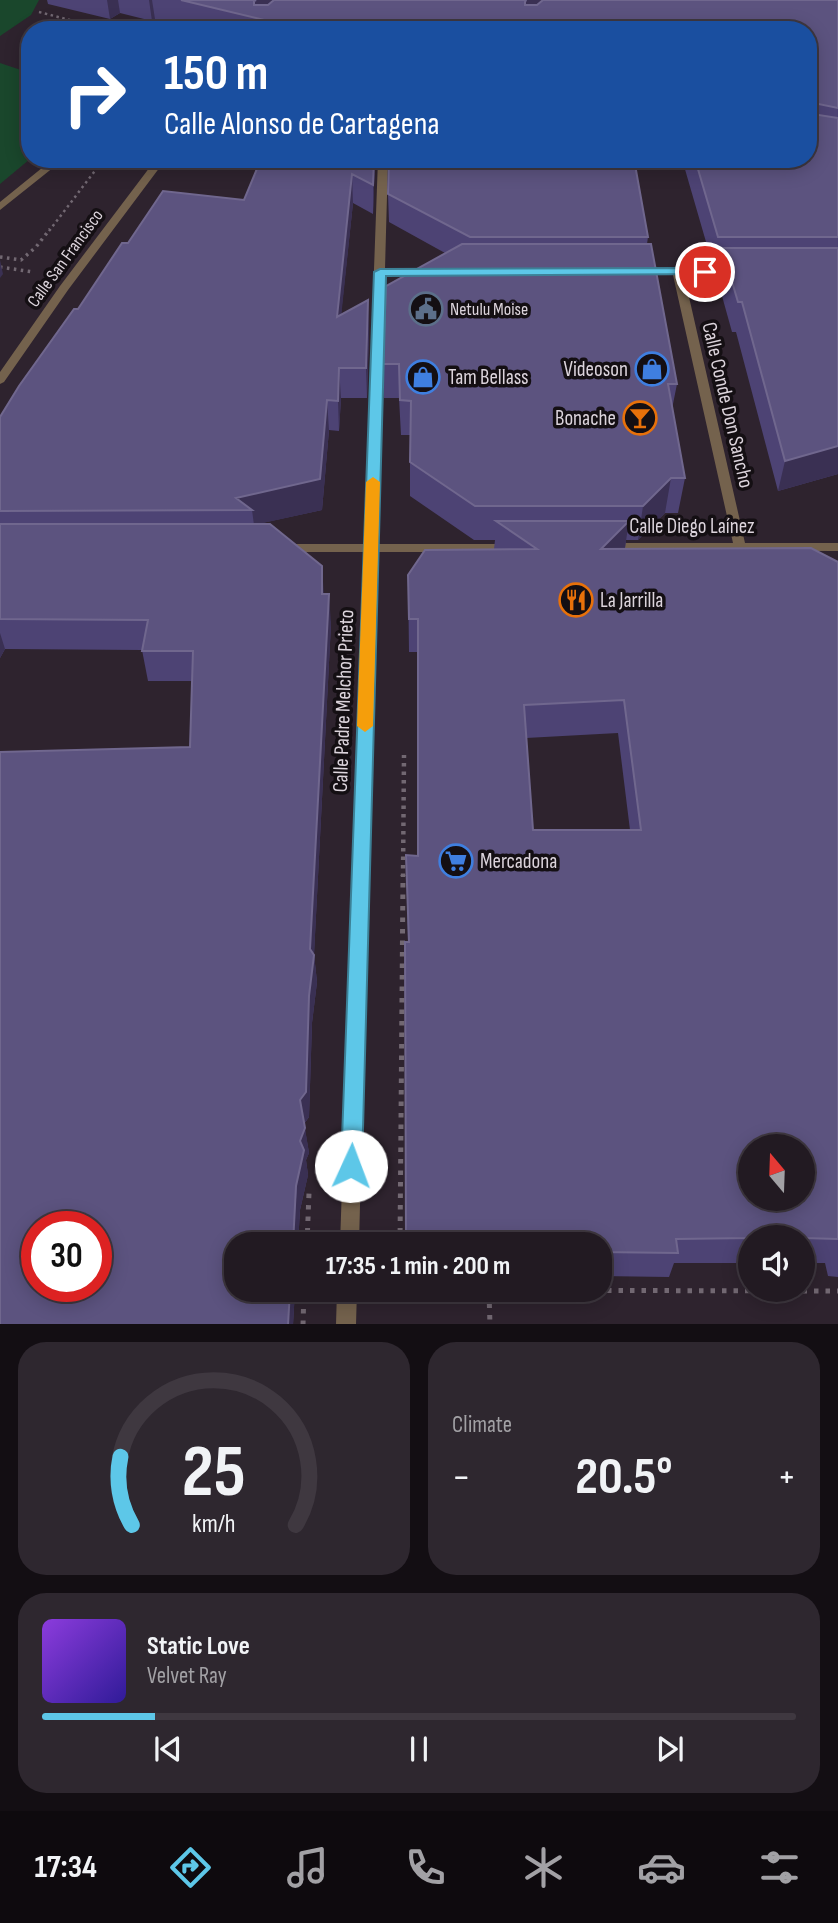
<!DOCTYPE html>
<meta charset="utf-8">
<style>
body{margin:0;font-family:"Sofia Sans Condensed",sans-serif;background:#2e272f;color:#f1f3f6;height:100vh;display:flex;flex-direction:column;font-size:26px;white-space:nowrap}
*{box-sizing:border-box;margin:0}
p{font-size:23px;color:#a2a1a5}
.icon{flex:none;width:38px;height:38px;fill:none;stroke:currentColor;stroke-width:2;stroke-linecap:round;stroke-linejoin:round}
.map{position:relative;height:1324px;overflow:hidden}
.details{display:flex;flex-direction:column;gap:18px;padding:18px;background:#130e13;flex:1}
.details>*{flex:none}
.banner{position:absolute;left:21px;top:21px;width:796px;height:147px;border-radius:28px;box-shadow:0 4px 18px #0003,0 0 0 2px #3f3840;background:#1a4fa0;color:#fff;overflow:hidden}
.needle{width:46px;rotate:341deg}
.tools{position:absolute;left:738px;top:1134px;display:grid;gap:14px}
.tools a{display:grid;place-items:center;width:77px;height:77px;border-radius:50%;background:#221a22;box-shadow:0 4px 18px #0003,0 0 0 2px #3f3840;font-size:35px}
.speed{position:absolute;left:21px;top:1211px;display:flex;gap:14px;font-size:35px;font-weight:700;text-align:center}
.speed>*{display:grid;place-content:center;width:91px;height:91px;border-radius:50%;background:#221a22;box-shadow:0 4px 18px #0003,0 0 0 2px #3f3840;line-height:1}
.speed .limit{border:10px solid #d22;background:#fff;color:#111}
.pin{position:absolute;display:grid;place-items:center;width:60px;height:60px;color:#fff;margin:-30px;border:4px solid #fff;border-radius:50%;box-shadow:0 2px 7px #0007}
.me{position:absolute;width:77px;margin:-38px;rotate:2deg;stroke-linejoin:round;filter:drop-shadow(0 0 5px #0008)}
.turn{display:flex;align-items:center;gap:24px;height:147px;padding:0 28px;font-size:32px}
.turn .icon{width:91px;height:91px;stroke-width:2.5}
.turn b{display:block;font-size:49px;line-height:60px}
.big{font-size:52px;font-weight:700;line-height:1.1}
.details .card{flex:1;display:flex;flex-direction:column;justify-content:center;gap:10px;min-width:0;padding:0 24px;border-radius:28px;background:#2e272f}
.details .dial{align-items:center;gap:0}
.dial svg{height:182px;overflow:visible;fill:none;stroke:#3f3840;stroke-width:7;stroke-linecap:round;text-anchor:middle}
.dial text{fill:#f1f3f6;stroke:none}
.song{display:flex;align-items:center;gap:21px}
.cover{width:84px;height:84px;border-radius:10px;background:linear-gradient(135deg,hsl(270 70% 55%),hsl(250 70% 35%))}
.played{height:7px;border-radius:4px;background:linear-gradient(90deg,#5dc7e8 15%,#3f3840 15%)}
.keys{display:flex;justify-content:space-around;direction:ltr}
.heat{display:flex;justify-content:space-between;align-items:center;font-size:38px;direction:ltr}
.details .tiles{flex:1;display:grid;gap:18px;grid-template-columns:1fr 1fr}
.card:last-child{grid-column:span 2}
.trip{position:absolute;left:224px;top:1232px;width:388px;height:70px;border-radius:28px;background:#221a22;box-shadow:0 4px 18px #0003,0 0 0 2px #3f3840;font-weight:700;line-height:70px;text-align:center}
.dock{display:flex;height:112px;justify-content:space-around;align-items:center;background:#0e0a0e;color:#a2a1a5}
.dock .icon{width:49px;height:49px}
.dock .selected{color:#5dc7e8}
.dock b{font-size:32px;color:#f1f3f6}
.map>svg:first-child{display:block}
.green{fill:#1a472c}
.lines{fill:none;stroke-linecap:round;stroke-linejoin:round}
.path-far3{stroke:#726872;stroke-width:2.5;stroke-dasharray:2.5 3.5;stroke-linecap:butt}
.path-far2{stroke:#726872;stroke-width:3.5;stroke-dasharray:2.5 4.5;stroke-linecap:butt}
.path-far1{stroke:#726872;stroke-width:4.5;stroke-dasharray:3.5 5;stroke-linecap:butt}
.path{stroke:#726872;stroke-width:5;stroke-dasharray:4.5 7;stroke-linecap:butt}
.street{fill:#74624d;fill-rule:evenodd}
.wall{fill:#4d4374;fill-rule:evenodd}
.shaded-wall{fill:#3a3053}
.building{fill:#5c537f;stroke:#70678e;stroke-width:2;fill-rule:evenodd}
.route{fill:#5dc7e8;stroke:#3c8197;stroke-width:2}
.slow{fill:#f59e0b}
.labels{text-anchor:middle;stroke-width:7;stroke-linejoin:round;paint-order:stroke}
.far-street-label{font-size:18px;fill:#dcd4dc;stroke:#140f13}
.far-poi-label{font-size:18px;fill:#dcd4dc;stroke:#140f13;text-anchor:start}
.poi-label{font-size:21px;fill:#dcd4dc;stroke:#140f13;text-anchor:start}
.street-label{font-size:21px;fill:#dcd4dc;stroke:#140f13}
</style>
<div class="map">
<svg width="838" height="1325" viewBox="0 0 838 1325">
<rect width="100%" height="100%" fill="#2e232e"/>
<path class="green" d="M0,0H39L31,15L0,36Z
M0,63L30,73V159L0,184Z"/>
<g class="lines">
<path class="path-far3" d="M39,12L108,30
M49,231L104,159"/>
<path class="path-far2" d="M0,257L21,260L36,247L50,229
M0,267L33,272"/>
<path class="path-far1" d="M403,877L404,755"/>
<path class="path" d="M307,1244L309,1193
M400,1244L403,875
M400,1290L838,1291
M489,1292L490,1325
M303,1325L304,1290"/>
<path class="street" d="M53,159H64L0,210V202Z
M156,159H166L68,290L4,382L0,384V372L60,286Z
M378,159H388L385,269H427L432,272L427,275H385L377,544H513L519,548L513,552H377L359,1244H340L364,552H281L275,548L281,544H364Z
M637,269L739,270V274L735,275H684L745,543H838V551L602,550L601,547L607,543H733L673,275L633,274V270Z
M337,1290H357L356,1325H336Z"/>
</g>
<path class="wall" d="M47,0H838V474L778,491L736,332H732L717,278L719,266H713L682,159H808V30H197L155,19L152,21L120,13L110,19L48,4Z
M375,159L373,214L353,203L341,314L369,329L367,398H341L339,431L329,430L322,510L257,524L324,594L331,624L314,954L317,982L312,1023L309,1117L304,1124L309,1153L306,1160L308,1175L300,1210L298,1244H236L295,1290L293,1325H0L190,747L192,681H148L142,650L5,649L0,658V417L78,309L128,243L244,200Z
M388,194L648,237L647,244L677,384L672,409L685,478L678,513H665L638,540H626L625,549L838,562V1277L828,1276L825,1263H803V1237H751V1263H674L669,1277L600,1276V1244L408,942L406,855L418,856V652H409L408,575L494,549L495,540H474L410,496V435H401L399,398H384L383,364L445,253L389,222ZM618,733L630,830H533L526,738Z"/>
<path class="shaded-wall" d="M107,0H118L120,13L110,19Z
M149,0H152L155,19L152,21Z
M256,0H292L255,18L254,1Z
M526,0H552L523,28L525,2Z
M374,159H375L373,214V185Z
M352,174L353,203L338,347L337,317Z
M0,260L3,274L0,278Z
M368,300L369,329L367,398L366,368Z
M339,368L341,398L339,431L338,401Z
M327,400L329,430L322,510L254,525L252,510L236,498Z
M838,446V474L778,491L785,461Z
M671,478L665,513L638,540L643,506Z
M629,521L624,554L601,549Z
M322,566L324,596L322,594Z
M329,594L331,624L314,955L317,982L312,1023L309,1117L303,1125L300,1100Z
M0,633L5,649L0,658Z
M305,1128L309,1153L306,1160L308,1175L300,1210L298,1244H293L300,1141Z
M290,1290H295L293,1325H288Z"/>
<path class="building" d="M181,0H256L254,1V5H268L274,0H526L525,2V5H537L543,0H838V108L814,103L811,106L812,114L838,118V237H718L695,159H808V30H274L281,24Z
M261,159H374L373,185L352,174L337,317L368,300L366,368H339L338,401L327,400L320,479L236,498L252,510L0,511V417L19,386L74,309H78L122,243H128L163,191L244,200Z
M389,159H634L648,237H470L388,194Z
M462,244H651L677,384H668L685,478H671L643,506H475L410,462L411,401L400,400L399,364H383L386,286Z
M722,248H838V446L785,461L742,302H738Z
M496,521H629L601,549L811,548L838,562V1239L803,1238V1237H751V1238L676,1239L678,1253L600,1252V1244H406L405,942H409L406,855L418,856V619H409L408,575L425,550L537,549ZM624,700L641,830H533L524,705ZM751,1146H803V1199H751Z
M0,524H270L322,566V594H329L310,949L314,955L309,996L306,1092L300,1100L305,1128L300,1141L304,1150L296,1186L293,1244H236V1290H290L288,1325H0V752L190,747L193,651H142L148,620L0,619ZM37,1227H96V1286H37Z"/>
<path class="route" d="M705,268L711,272L709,274L386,276L362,1166L358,1173L351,1176L344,1173L341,1166L374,272L380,269Z"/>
<path class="slow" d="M373,477L380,482L373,726L365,732L357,726L366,482Z"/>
<defs>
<symbol id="civic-ring" viewBox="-11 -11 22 22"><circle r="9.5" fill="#140f13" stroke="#5c6f8a" stroke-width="1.5"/><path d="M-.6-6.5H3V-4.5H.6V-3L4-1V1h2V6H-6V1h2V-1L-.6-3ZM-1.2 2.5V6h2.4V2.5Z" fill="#5c6f8a"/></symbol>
<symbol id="shop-ring" viewBox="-11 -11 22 22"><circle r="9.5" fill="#140f13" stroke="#3f7fe0" stroke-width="1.5"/><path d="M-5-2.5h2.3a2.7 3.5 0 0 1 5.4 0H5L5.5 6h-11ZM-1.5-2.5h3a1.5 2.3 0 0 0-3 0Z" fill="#3f7fe0"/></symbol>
<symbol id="bar-ring" viewBox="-11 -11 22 22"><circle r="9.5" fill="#140f13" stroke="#e8710a" stroke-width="1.5"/><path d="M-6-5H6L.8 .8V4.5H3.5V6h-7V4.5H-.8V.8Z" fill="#e8710a"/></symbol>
<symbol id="restaurant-ring" viewBox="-11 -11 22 22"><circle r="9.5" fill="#140f13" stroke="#e8710a" stroke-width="1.5"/><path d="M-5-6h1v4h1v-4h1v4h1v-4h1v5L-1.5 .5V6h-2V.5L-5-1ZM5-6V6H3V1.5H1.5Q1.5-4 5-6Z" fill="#e8710a"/></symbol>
<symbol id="supermarket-ring" viewBox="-11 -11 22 22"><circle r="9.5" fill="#140f13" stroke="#3f7fe0" stroke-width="1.5"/><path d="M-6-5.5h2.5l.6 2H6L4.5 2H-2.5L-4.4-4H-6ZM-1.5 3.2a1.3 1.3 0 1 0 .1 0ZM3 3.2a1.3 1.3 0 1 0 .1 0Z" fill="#3f7fe0"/></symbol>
</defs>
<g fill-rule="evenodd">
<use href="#civic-ring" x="407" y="290" width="38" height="38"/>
<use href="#shop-ring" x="633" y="350" width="38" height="38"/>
<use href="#shop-ring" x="404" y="358" width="38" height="38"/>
<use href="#bar-ring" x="621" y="399" width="38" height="38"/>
<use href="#restaurant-ring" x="557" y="581" width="38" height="38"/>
<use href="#supermarket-ring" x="437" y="842" width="38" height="38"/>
</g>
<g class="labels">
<g class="far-street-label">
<text transform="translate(65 258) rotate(-54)" y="6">Calle San Francisco</text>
</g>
<g class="far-poi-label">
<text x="450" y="315">Netulu Moise</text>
</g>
<g class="poi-label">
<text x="628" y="376" text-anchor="end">Videoson</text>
<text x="448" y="384">Tam Bellass</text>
<text x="616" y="425" text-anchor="end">Bonache</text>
<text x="600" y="607">La Jarrilla</text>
<text x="480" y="868">Mercadona</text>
</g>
<g class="street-label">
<text transform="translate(728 405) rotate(77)" y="7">Calle Conde Don Sancho</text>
<text x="692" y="533">Calle Diego Laínez</text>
<text transform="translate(343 701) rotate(-88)" y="7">Calle Padre Melchor Prieto</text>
</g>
</g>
</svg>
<div class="tools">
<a><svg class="needle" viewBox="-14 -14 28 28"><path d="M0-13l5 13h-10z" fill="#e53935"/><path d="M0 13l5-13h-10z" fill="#a2a1a5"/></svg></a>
<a><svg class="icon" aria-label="sound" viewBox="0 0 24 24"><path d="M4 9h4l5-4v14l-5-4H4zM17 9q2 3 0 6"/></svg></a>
</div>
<div class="speed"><div class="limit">30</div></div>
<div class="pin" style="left:705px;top:272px;background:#d93025"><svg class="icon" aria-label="arrive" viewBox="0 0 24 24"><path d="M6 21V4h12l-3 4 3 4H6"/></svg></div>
<svg class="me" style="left:351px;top:1166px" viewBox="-20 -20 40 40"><circle r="19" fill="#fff"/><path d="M0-13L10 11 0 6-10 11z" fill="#5dc7e8"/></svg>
<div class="trip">17:35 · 1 min · 200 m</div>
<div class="banner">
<div class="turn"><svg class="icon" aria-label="right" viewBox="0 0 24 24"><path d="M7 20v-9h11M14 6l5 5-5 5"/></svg><div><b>150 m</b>Calle Alonso de Cartagena</div></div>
</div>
</div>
<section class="details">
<div class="tiles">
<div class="card dial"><svg viewBox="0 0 100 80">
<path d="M14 69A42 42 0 1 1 86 69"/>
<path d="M14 69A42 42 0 0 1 9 39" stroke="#5dc7e8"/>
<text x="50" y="56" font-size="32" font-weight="700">25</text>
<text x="50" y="72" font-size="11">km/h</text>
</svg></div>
<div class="card"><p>Climate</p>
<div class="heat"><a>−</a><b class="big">20.5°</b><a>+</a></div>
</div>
<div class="card">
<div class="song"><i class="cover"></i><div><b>Static Love</b><p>Velvet Ray</p></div></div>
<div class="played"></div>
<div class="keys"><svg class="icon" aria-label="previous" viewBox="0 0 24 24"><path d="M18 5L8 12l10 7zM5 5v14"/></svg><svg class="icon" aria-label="pause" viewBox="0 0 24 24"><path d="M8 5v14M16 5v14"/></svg><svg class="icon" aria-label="next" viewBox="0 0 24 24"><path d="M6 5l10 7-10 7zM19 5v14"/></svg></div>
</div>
</div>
</section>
<nav class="dock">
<b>17:34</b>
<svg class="icon selected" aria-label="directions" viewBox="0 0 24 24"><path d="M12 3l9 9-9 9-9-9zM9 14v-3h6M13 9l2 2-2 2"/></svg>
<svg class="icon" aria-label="music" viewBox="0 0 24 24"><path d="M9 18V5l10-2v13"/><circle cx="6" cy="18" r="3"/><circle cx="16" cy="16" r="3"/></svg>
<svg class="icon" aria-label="phone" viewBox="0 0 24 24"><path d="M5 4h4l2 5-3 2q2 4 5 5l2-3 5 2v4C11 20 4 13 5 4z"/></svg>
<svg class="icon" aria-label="climate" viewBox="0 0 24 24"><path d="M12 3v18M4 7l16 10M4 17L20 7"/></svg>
<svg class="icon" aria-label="car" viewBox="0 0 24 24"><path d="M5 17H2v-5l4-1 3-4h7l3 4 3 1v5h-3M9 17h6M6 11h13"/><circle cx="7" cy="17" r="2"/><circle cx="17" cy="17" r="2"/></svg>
<svg class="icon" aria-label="filters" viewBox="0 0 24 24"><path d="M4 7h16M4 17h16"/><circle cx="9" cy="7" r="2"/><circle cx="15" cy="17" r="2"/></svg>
</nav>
